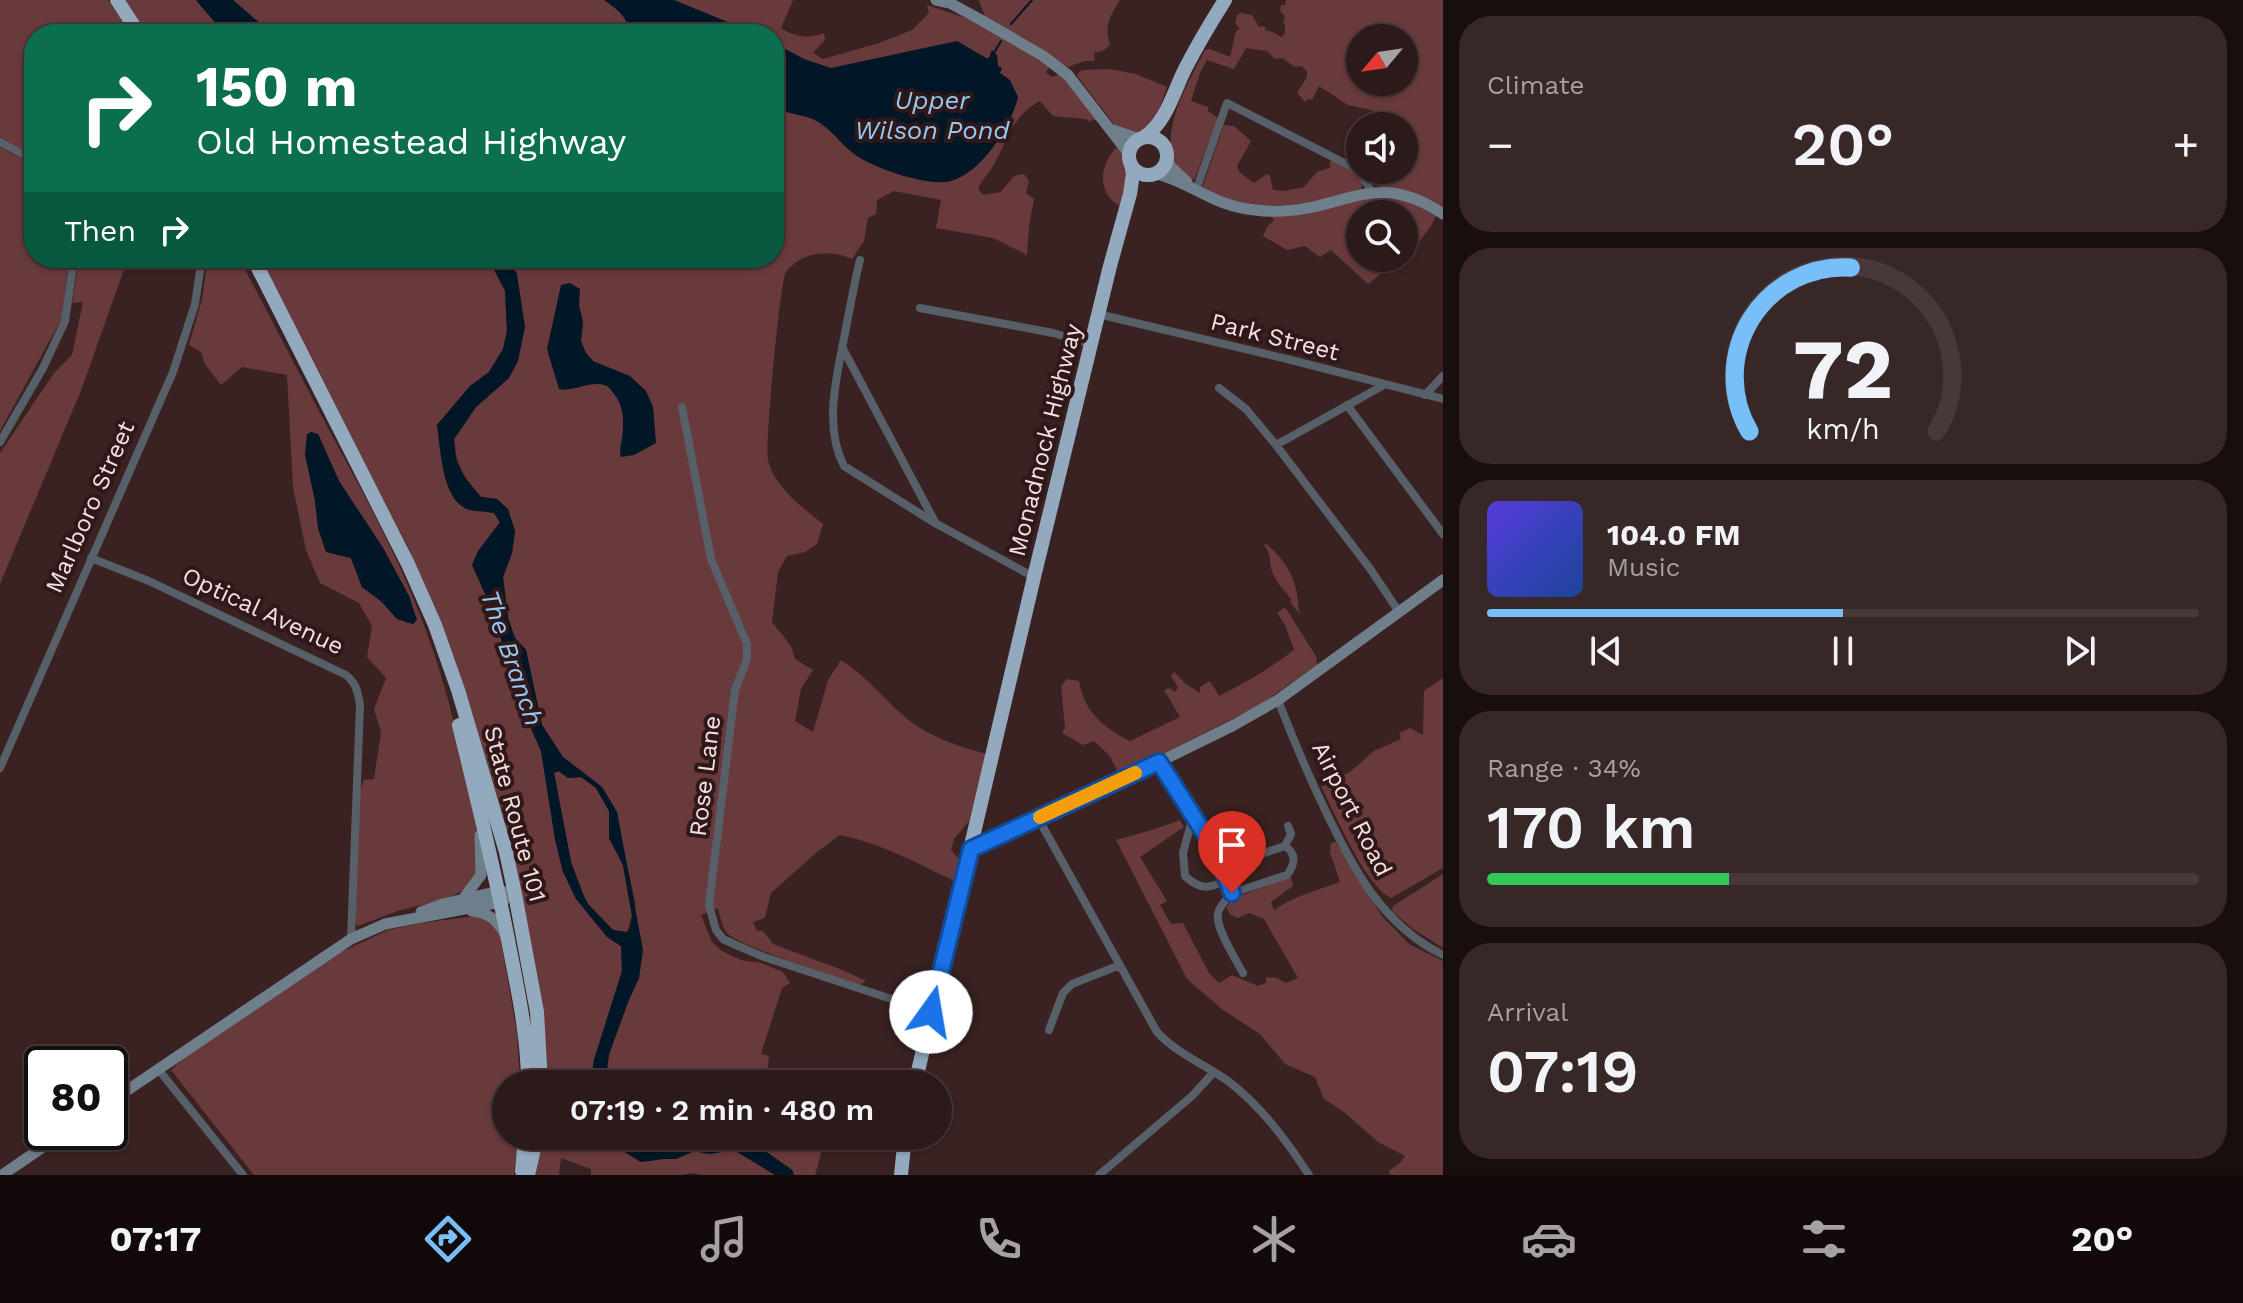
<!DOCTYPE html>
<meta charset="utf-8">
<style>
body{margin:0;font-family:"Work Sans",sans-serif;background:#382727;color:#f1f3f6;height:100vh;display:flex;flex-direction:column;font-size:30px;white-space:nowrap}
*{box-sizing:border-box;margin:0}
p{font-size:26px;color:#a6a1a2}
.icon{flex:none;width:44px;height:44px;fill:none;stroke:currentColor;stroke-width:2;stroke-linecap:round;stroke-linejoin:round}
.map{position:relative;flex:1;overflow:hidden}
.details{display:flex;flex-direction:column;gap:16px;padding:16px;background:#180e0e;width:800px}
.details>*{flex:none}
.banner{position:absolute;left:24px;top:24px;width:760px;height:244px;border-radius:32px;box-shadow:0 2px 6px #0004,0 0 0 2px #483839;background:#0b6e4f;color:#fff;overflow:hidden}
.needle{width:52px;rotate:241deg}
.buttons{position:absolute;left:1346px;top:24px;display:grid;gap:16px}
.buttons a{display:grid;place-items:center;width:72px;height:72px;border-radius:50%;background:#2c1a1a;box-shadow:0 2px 6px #0004,0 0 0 2px #483839;font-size:40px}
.speed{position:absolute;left:24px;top:1046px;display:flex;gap:16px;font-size:40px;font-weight:700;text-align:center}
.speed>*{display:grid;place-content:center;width:104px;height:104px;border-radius:50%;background:#2c1a1a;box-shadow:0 2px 6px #0004,0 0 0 2px #483839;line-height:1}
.speed .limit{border:4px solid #111;border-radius:12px;background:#fff;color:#111}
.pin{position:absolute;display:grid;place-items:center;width:68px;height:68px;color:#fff;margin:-82px -34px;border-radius:50% 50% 50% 0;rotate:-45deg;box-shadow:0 0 8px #0007}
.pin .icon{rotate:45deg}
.me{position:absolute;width:88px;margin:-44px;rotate:13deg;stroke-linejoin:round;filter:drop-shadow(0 0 6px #0008)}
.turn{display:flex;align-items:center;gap:28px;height:168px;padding:0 40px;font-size:36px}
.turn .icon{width:104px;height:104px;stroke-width:2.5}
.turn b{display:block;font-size:56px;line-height:68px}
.then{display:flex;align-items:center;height:76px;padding:0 40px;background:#0003;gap:16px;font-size:30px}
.big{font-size:60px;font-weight:600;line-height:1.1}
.details .card{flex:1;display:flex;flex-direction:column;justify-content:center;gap:12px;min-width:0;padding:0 28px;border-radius:32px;background:#382727}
.details .dial{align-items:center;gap:0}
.dial svg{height:208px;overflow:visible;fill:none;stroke:#483839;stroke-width:7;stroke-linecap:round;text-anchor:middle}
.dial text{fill:#f1f3f6;stroke:none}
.song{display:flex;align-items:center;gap:24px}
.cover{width:96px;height:96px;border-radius:12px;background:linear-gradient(135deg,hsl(250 70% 55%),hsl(220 70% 35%))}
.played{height:8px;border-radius:4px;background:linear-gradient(90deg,#78bff7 50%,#483839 50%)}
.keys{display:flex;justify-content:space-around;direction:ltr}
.heat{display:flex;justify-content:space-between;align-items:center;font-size:44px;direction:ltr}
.charge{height:12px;border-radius:6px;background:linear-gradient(90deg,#34c759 34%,#483839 0)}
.trip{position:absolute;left:492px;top:1070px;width:460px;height:80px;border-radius:40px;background:#2c1a1a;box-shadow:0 2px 6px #0004,0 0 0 2px #483839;font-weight:600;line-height:80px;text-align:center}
.dock{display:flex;height:128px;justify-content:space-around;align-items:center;background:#120a0a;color:#a6a1a2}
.dock .icon{width:56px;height:56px}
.dock .selected{color:#78bff7}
.dock b{font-size:36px;color:#f1f3f6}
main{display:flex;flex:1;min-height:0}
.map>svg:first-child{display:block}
.green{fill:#693a3b;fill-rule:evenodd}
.water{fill:#011626;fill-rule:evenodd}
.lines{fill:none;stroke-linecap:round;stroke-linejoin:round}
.stream{stroke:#011626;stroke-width:2}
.street{stroke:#576068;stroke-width:8}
.secondary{stroke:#6f7e8b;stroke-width:11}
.highway{stroke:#93aabe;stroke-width:14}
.route-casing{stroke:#114b97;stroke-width:20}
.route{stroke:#1a73e8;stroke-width:14}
.slow{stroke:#f59e0b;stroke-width:14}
.labels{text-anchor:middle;stroke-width:8;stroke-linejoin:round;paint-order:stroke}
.street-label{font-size:24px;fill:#f3e1e1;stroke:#301819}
.water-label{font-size:26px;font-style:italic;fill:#93c9f5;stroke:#301819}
</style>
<main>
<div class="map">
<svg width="1443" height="1175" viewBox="0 0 1443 1175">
<rect width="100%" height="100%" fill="#3a2222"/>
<path class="green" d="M0,0H108L131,34H34V156L0,137Z
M122,0H196L215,23L231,34H146Z
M233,0H793L781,28C794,37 809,39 824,33L825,40L813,53L823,59L879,43L912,30L929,13L927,5L969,19L1049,66L1046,73L1052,77L1059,74L1067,80L1097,121L1093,119L1090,122L1086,119L1053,116L1040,101C1013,116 1008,137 995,163C990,172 982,179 978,189L983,195L1001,192L1014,176L1024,174L1029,181L1026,193L1034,199L1029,226L1027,255L993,238L936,228L941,200L894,191L877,200L876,214L868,218L864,241L852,259C829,249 803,251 786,272C780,280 765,445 768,460C774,487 803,508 823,524L817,544L805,552L787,556L778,572L772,622L791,646L795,659L813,670L801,689L795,721L813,732L828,680L841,660C870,678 889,707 917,726C939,740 961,747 986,754L969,821L954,839L951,850L959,859L956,882C919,864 881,843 840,835L817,852L771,893L765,918L753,922L757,931H763L773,944L845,971L866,981L860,985C838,977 737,946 726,932C722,926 720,916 718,908L701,915L712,942L722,951L741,960L761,963L783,972L790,983L782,988L761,1054L769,1056L766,1084H605L609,1055L628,1002L639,978L635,901L621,838L617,813L602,787L563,757L542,725L526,650L515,638L508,618L503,577L512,553L515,531L507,509L497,499L481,497C463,475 457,468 454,439L476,407L509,378L517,274L506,258H774V34H272Z
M979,0H1120C1111,15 1103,27 1110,43C1106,51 1102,52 1094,52L1095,61H1085L1068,67L985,17Z
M1286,0H1443V209L1401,191L1377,186L1375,184C1386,178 1392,170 1404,170V126H1390L1371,110L1348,105L1319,86L1312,100L1309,99L1305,102L1297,93L1307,77V71L1301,66L1295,67L1282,58L1275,59L1267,51L1246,48L1234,69L1207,60L1200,73L1191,101L1208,107V111L1218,118L1195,178L1193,180C1144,155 1188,83 1205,50L1210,49L1230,57L1236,31L1240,29L1235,23L1237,15L1241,13L1252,15L1259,27L1263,26L1266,28L1265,30L1273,32L1281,37L1285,33V25L1283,23L1285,16L1280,11L1281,5H1285ZM1360,38H1404V82H1360Z
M1110,69L1136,74L1167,87L1154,124L1144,134L1123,131L1114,124L1077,76L1079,72L1083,70Z
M1224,125L1234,126L1251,141L1237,166L1239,172L1254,183L1267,174L1270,176L1273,190L1284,191L1304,187L1317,172L1331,167L1329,164L1332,159C1345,166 1357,170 1363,184L1361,189C1305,205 1257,217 1202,188Z
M0,147L34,165V258H69L62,318L0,431Z
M1117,147C1134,166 1128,185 1119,206C1096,191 1100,164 1117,147Z
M1370,197L1405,199L1437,214L1431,226L1419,242L1417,243L1409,242L1407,253H1404V214H1360V258H1396L1376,278L1368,284L1331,250L1320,257L1305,246L1287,250L1263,236L1267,227L1274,220L1269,215Z
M79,258H128L82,388L0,584V453L54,373L72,355L83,302L72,303Z
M208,258H239C269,315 299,373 329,430C362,491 395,550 420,615C443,673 458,734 470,796C474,817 485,860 474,879C463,900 419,904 398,911C384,916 371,921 358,926L355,923L360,792L364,780L374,779L381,732L374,709L386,678L367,657L372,626L359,603L320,583L306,550L293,487L287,375L242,367L221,385L205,364L201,352L189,345L202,299ZM318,434L339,481L383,548L409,596L408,624L404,620L397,619L382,602L362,587L351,558L326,552L318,528L315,501Z
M256,258H488L505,290L507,331L503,349L489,372L470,386L437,425L441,456L464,508L494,513L500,523L496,529L494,615L518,699L541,751L555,839L563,872L607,937L621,946L622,971L594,1060L590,1084H543L544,1044L453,656L407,545Z
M1266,544C1281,555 1294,574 1297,594C1298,601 1298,607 1300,614L1290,602L1292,600C1285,591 1275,581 1272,571C1268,558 1273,558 1264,545Z
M1285,607L1316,656L1317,665L1258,706L1164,753L1118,773L1110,756L1094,741L1083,745L1062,733L1065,728L1061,686L1067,679L1079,681C1084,711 1103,728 1130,741L1180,717L1164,690L1170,688L1175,692L1178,687L1171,676L1174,672L1186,684L1200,693V687L1210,681L1219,696C1245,683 1271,668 1294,650L1285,625L1277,613Z
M1443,678V868L1391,898C1365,885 1335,814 1321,786L1350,772L1374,751L1401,739L1399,733L1410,728L1423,735L1424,691Z
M558,771L568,778L581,777L596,788L609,811V838L623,865L632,916L627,932L613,930L588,904L583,894L571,862L554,772Z
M1180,820L1184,827L1140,857L1167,901L1160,905L1171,924L1183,923L1209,973L1219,983L1232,975L1258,986L1266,983V977L1277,978L1286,983L1298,978L1264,919L1249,913L1238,918L1231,915L1226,908L1232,899L1291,876L1293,886L1271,902L1274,910C1294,896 1318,890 1340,882L1330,852L1331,843L1336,842L1382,916L1409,944L1443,961V1175H1390L1389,1171L1400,1163L1405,1156L1378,1142L1344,1112L1324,1099L1315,1077L1285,1064L1260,1034L1223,1010L1187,979L1116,840L1155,829Z
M1443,874V948L1413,929L1392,911L1393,906Z
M475,916L490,921L500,935L517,1033L520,1084H506V1136H518L514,1175H254L171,1070L185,1057L335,955L388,930L422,923Z
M540,1136H615L623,1151L641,1162L663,1159H676L694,1151L710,1154L734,1150L775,1175H702L693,1173L680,1175H591V1169L561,1158L559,1175H535Z
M726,1136H826L815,1175H794L792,1170L758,1146Z"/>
<path class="water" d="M196,0H233L272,34C226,34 227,37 196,0Z
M604,0H674L757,34H625L629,29C627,16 614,7 604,0Z
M957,41L986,58H989L992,50L997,55L998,66L1002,68L1000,73L1010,80L1018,97C1011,127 981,173 951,181C929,187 876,169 857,156C843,147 834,132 820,123C807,114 788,115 774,107V43L804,59L831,68Z
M488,258H506L517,274L525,327L518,361L509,378L476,407L454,439L456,460L465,478L481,497L497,499L508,509L515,531L512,553L503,577L508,618L515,638L526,650L542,725L563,757L602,787L617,812L643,950L639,978L628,1002L609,1054L605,1084H590L594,1060L622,971L621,946L607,937L576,899L563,872L555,839L541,751L518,699L494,614L472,565L478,551L500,522L494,513C485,511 470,512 463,507C441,493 441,448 437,425L470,386L489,372L503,349L507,331L505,291ZM559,771L568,778L581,777L596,788L609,811V838L623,865L632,916L630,928L627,932L613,930L588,904L583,894L571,862L554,773Z
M570,283L580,289L579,305L583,322L581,341L586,353L593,361L630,376L646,391L653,407L656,443L634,455L621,457C619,449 621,446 622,438C624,422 624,406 614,394C610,389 610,387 604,385C589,381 574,392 559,389L547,349L561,285Z
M311,432L318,434L339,481L383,548L409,596L417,620L413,624L397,619L382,602L362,587L351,558L326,552L318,528L315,501L305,455L307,434Z
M615,1136H626L641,1145L675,1146L677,1138L676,1136L731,1137L758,1146L792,1170L794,1175H775L734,1150L710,1154L694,1151L676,1159H663L641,1162L623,1151Z"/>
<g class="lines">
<path class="stream" d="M1011,24L1032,0
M994,53L1001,41"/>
<path class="street" d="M0,142L34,160
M1196,190L1227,103L1360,171L1371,191
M860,260C854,284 850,308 845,333C837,376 823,425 844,466L935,523L1034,577
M920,308L1053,333L1091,344
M1098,314L1291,360L1443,399
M842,347L935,522
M1219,388L1246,409L1276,445L1371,570L1399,612
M1425,395L1443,376
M1347,405L1443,534
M682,407L711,559L747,644V659L735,690L709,905L716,930L723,939L736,945L764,957L931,1012
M0,442L43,368L65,321L74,258
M1276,445L1384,385
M91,558L149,581L346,675C357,684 358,693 360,705L351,939
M1278,700C1293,739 1309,777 1327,814C1355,872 1383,925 1443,955
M1159,762L1215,850L1232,893C1227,899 1219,906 1218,914C1215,927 1236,960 1243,973
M0,768L173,372L195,304L202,258
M1193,816L1183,853L1185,876C1200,890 1209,889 1226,880
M1038,818L1157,1032C1176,1053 1204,1064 1228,1081C1261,1106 1286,1140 1309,1175
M1285,846L1291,834L1288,826
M1222,867L1285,846
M1232,893L1287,875C1295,864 1297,854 1285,846
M1049,1030L1063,993L1072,984L1120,965
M158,1069L243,1175
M1099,1175L1192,1096L1214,1072"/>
<path class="secondary" d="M936,0L950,3L981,20L1043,56L1068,75L1129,154
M1110,129L1139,139
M1166,158L1171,167L1187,182
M1153,173C1174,177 1192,189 1210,197C1232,208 1259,212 1283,211C1348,208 1376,169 1443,214
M971,849L1159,762L1234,725L1278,700L1443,580
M463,899L481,875L480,835
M472,911C489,913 496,919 505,934
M421,912L443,904L499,891L505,892
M110,1102L351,939L385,924L501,902L505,899
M2,1175L65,1132"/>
<path class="highway" d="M117,0L139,34
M1144,137C1167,122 1174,90 1186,67C1198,44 1211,22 1225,0
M1129 156a19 19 0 1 1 38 0a19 19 0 1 1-38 0Z
M253,258L408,564L435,625L458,690L506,852L515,894L537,1012L541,1084
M459,725C477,798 495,871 509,945C518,991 528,1037 528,1084
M915,1084L1034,577L1110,266L1130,194L1133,174L1131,164
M522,1171L525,1136
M528,1175L537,1136
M901,1175L905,1136"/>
</g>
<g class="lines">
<defs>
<path id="route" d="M931,1012L971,849L1159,762L1215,850L1232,893"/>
</defs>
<use href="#route" class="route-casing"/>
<use href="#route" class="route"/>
<path class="slow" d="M1040,817L1135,773"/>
</g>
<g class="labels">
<g class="street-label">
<text transform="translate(1275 337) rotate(14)" y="8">Park Street</text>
<text transform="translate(1045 440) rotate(-76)" y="8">Monadnock Highway</text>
<text transform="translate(90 507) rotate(-66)" y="8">Marlboro Street</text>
<text transform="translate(263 611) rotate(25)" y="8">Optical Avenue</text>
<text transform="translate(705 776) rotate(-83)" y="8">Rose Lane</text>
<text transform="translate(1352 809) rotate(63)" y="8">Airport Road</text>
<text transform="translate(515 814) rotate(75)" y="8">State Route 101</text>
</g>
<g class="water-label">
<text x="932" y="109">Upper<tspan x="932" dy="30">Wilson Pond</tspan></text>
<text transform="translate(512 658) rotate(71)" y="9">The Branch</text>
</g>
</g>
</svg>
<div class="buttons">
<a><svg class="needle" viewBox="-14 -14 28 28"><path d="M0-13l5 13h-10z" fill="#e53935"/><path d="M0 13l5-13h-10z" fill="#a6a1a2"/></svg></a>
<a><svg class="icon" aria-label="sound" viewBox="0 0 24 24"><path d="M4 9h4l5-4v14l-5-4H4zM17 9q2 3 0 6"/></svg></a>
<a><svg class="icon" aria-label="search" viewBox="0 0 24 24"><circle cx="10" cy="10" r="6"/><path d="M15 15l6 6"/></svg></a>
</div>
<div class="speed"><div class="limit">80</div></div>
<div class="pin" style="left:1232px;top:893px;background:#d93025"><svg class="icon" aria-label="arrive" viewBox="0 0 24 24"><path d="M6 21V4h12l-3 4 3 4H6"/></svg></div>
<svg class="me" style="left:931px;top:1012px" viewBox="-20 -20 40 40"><circle r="19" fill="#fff"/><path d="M0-13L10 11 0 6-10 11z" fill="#1a73e8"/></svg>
<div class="trip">07:19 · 2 min · 480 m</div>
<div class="banner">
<div class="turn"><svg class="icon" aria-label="right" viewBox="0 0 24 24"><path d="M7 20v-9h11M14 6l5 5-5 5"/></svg><div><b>150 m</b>Old Homestead Highway</div></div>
<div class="then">Then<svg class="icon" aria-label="right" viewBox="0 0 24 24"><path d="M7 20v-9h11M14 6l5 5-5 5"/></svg></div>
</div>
</div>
<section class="details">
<div class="card"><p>Climate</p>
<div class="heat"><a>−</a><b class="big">20°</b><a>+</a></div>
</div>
<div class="card dial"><svg viewBox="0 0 100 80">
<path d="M14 69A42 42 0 1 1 86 69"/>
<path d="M14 69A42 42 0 0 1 53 6" stroke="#78bff7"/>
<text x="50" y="56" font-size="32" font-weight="700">72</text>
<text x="50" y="72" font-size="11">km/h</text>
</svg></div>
<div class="card">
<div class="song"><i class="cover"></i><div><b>104.0 FM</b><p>Music</p></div></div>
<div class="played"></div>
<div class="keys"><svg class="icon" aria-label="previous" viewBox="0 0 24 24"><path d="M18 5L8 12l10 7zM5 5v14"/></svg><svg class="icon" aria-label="pause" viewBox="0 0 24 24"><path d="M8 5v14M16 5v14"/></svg><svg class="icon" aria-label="next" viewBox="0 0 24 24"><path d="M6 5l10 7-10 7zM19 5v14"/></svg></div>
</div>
<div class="card"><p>Range · 34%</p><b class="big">170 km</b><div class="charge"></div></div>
<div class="card"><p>Arrival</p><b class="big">07:19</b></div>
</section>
</main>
<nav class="dock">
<b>07:17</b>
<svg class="icon selected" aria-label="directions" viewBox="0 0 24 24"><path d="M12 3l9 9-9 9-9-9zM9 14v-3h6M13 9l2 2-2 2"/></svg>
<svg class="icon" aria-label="music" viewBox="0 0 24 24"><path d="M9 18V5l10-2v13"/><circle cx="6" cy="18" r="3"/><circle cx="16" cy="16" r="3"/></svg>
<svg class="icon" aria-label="phone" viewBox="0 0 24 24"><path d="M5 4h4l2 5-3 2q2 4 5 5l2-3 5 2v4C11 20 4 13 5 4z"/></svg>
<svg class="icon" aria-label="climate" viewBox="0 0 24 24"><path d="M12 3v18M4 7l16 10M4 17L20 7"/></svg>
<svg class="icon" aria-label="car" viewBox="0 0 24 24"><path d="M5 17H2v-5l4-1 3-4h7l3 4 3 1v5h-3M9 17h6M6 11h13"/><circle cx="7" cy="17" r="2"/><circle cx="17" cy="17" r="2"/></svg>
<svg class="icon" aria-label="filters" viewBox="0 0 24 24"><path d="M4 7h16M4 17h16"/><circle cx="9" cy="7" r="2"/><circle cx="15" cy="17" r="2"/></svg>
<b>20°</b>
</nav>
